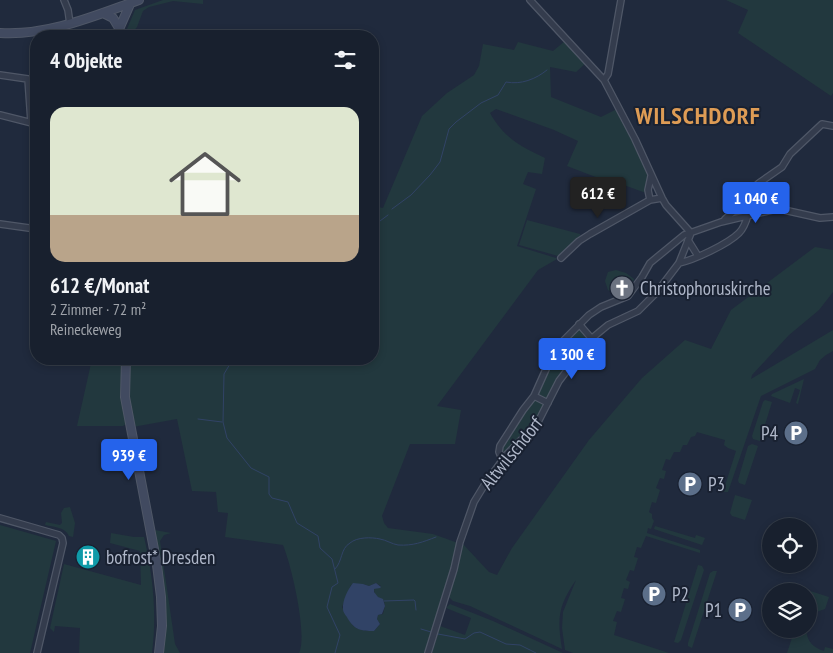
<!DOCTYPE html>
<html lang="de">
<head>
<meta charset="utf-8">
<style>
	:root { --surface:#18202e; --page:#252d3a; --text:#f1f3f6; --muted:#9fa3aa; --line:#363e4a; --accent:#2563eb }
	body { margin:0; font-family:"PT Sans Narrow",sans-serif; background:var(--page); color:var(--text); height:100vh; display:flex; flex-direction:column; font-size:19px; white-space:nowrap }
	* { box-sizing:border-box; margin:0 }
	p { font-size:16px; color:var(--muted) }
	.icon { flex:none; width:28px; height:28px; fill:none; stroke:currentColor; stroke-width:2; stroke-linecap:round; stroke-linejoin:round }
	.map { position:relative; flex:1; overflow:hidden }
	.side { position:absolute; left:30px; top:30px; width:349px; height:335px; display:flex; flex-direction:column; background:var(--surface); border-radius:20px; box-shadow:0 2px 8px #0003,0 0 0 1px var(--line) }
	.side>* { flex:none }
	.fabs { position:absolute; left:762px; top:518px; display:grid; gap:10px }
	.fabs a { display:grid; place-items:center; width:55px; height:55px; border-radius:50%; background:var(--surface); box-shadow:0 2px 8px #0003,0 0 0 1px var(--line); font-size:25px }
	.price { position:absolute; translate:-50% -42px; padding:0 11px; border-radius:5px; background:var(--accent); color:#fff; font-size:16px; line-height:32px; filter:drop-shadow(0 1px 2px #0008) }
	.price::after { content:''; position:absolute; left:50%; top:30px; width:15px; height:11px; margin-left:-8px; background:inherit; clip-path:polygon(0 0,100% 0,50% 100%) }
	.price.active { background:#222; color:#fff }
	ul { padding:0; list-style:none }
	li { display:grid; align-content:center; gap:10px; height:265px; padding:0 20px }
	li span { display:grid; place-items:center; height:155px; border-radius:15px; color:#555 }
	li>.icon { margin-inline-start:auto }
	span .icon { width:90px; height:90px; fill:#fffc; stroke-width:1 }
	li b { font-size:21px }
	h2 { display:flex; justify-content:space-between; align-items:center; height:60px; padding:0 20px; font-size:21px }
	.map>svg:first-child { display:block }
	.green { fill:#22383e; fill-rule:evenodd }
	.water { fill:#314366 }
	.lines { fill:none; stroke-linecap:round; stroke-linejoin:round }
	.stream { stroke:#314366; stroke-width:1 }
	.street-casing { stroke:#4f5767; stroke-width:8 }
	.secondary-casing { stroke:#4f5767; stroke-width:10 }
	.street { stroke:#343c4d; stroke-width:5.5 }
	.secondary { stroke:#414a60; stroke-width:8 }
	.labels { text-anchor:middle; stroke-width:4; stroke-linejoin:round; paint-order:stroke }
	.poi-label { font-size:19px; fill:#afb7c9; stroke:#192131; text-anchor:start }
	.street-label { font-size:19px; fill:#afb7c9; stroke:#192131 }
	.district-label { font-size:24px; font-weight:bold; letter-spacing:1px; fill:#de9c55; stroke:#192131 }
</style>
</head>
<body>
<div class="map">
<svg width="833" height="653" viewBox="0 0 833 653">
	<rect width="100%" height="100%" fill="#202a3d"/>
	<path class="green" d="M163 0H203V4L173 1 149 7 143 11 137 27 130 36H124L135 10Z
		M726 0H833V93L831 96 738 33 748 10Z
		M565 41 586 63 576 72 550 67 551 97 601 117 617 109 634 143 633 144 636 150H637L650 175 646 193 607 179 606 181 567 166 578 141 554 130 496 109 490 113C504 138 520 146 545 158L542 174 528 172 523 184 536 189 517 246 556 258 557 259 538 270 437 406 461 410 455 444H410L382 516 384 523 388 528 433 534 458 543 452 569 426 653H299C308 635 291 564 283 545L225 537 228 513 218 512 216 492 192 491 177 419 133 427 128 393 129 359H372L373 206 383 208 422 116 447 93 474 75 479 66 483 44 514 50 518 42 553 51ZM376 583 381 586 374 589C374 596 379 598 384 601L385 606 383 614 378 615 377 619 380 624 374 631C352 631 352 625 342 607L351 585 363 584 369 586Z
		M527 220 580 234V236L558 256 519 245Z
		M815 247 833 250V292L819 310 789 335 752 375 751 379 833 330V351L826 355 820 360 815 369 761 396 728 492H723L736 451 728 448 724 445 725 440 697 432 695 436 691 437 687 445H683L680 452H674L670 460 666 459 662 470 666 471 664 479 660 478 656 488 660 490 656 503 652 502 649 512 652 514V518L654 521 651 529 648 528 647 533 700 550V553L646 536 641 548 637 547 634 557 638 558 634 571 630 570 626 580 630 582 628 589 624 588 621 598 625 599 621 612 617 611 613 621 617 622 614 635 669 653H573L565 650 562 628 563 612 576 580C558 606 557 618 562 649L470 606 453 601 449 597 462 543 489 572 497 575 512 548 589 440 642 378 685 340 711 349 731 310Z
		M616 270 626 273 634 279C632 288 628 294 619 297L608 290 605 281 608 272Z
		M578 327 587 339 551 389 546 401 537 396C548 367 557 351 578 327Z
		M92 359H124L127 423 123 426H77Z
		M804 379 798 404 796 403 800 390 795 388 790 403 771 396 772 394Z
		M535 399 545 404 536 420 504 453 501 450 503 445Z
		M765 400 772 402 760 441 753 439 752 436 763 402Z
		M752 444 758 446 745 485 739 483 738 480 748 446Z
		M735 495 752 500 745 520 732 516 730 513Z
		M70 507 75 523 73 537 69 536C65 527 54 527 45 525L46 522 60 525 62 523 61 513 64 508Z
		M0 525 56 541 30 653H0Z
		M655 526 695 538 696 535 705 538 702 545 654 529Z
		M155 530 171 533 164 535 160 541 175 644 180 653H164L165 612 153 532Z
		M111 533 134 537H144C153 575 157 614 152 653H79L80 628 55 626 54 632 50 628 64 564 141 585 140 551 110 543Z
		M698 565 702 566 704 570 681 640 678 643 674 642Z
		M713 571H717L692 648 688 646V643L710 573Z
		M807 590 829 597 825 609 816 612 809 619V591Z
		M450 604 493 621 563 653H432L440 626 465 635 471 618 446 608Z
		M795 629H806C807 641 812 647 824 651L825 647 833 649V653H787Z"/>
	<path class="water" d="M353 583 363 584 369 586 376 583 381 587 380 588 374 589V592L378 597 383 599 385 606 382 614 378 615 377 619 380 624 374 631C361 631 355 630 348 619 346 615 343 613 343 609 342 601 348 589 353 583Z"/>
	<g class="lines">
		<path class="stream" d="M392 209 411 195 430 175 440 162 449 129 456 122 481 103 498 95 506 82C521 85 536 79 547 70
			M372 227 388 215
			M233 359 224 374 223 422 227 438 251 468 269 477V494L272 498 288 502 297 523 318 536 320 548 332 559 338 583 332 587 327 607 340 635 335 653
			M198 419 222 422
			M335 569C343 561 340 549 350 543 357 537 371 537 380 539 386 540 392 544 398 545 413 546 423 542 436 537
			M384 601 414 600 415 601 416 610
			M421 629 431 632
			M438 634 465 639 474 633 480 632 506 644 520 645 536 653"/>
		<defs>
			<path id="street" d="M64 0 68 10 70 24
				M530 0 604 80 635 139 662 198 666 205 691 233
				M0 75 28 79 31 122
				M604 80 608 74 621 0
				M0 115 36 124
				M747 194 766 211
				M650 200 648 190 651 176
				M725 219 739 207 747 194 759 183 782 167 790 154 822 124 833 126
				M0 224 36 229
				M688 240 698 256
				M561 258 579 241 590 234 650 200 662 198
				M679 263C694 260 728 244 739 233 744 228 746 222 748 215
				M579 324 592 339
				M534 396 548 403
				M502 459 499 452 500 446 523 410 534 396 547 367 563 341 589 315 601 307 628 296 642 277 650 263 684 235 721 222 772 210H784L820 218 833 217
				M0 518 59 535 62 538 63 543 37 653
				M428 653 454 569 460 542 474 502 485 484 506 455 537 424 559 381 591 339 608 325 638 311 657 292 679 263 691 233"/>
			<path id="secondary" d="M103 13 113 18 119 28
				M0 33C48 36 94 16 139 0
				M116 36 131 2
				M126 359 125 397 157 565 161 597 162 626 159 653"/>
		</defs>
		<use href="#street" class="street-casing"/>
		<use href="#secondary" class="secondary-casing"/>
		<use href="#street" class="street"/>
		<use href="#secondary" class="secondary"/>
	</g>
	<defs>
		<symbol id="church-disc" viewBox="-11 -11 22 22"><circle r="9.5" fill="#6b7280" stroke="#192131"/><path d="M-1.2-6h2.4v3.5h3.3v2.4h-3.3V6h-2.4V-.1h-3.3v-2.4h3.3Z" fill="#fff"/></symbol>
		<symbol id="parking-disc" viewBox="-11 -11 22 22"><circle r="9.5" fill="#5c6f8a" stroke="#192131"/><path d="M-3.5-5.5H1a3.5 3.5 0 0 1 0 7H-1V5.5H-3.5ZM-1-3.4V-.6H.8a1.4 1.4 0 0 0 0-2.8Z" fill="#fff"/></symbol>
		<symbol id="building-disc" viewBox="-11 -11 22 22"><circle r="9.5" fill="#0f9aa8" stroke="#192131"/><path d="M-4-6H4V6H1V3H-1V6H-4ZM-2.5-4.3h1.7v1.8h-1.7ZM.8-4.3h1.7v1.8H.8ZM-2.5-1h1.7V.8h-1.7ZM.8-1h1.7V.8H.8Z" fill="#fff"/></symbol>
	</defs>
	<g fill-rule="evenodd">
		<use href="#church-disc" x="608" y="274" width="28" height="28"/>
		<use href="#parking-disc" x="782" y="419" width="28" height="28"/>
		<use href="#parking-disc" x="676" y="470" width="28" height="28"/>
		<use href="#building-disc" x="74" y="543" width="28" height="28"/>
		<use href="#parking-disc" x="640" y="580" width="28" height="28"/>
		<use href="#parking-disc" x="726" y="596" width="28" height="28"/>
	</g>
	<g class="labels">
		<g class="poi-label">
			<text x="640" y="295">Christophoruskirche</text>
			<text x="778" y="440" text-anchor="end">P4</text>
			<text x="708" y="491">P3</text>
			<text x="106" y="564">bofrost* Dresden</text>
			<text x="672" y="601">P2</text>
			<text x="722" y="617" text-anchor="end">P1</text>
		</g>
		<g class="street-label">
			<text transform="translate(511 453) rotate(-51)" y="7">Altwilschdorf</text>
		</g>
		<g class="district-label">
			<text x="698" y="124">WILSCHDORF</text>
		</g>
	</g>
</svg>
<div class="fabs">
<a><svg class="icon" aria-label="locate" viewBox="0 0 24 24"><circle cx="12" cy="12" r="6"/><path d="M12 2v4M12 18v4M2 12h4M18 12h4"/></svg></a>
<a><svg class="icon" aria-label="layers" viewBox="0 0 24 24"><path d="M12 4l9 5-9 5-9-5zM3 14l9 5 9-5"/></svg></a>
</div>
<b class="price active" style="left:598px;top:219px">612 €</b>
<b class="price" style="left:756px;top:224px">1 040 €</b>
<b class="price" style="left:572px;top:380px">1 300 €</b>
<b class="price" style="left:129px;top:481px">939 €</b>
<section class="side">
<h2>4 Objekte<svg class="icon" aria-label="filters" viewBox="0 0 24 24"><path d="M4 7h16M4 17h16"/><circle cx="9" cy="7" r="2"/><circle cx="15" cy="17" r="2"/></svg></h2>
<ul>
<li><span style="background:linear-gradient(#dfe7d0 70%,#b9a48a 0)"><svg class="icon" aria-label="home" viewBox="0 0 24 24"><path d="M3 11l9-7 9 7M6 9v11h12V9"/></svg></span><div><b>612 €/Monat</b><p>2 Zimmer · 72 m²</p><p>Reineckeweg</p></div></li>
</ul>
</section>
</div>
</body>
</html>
